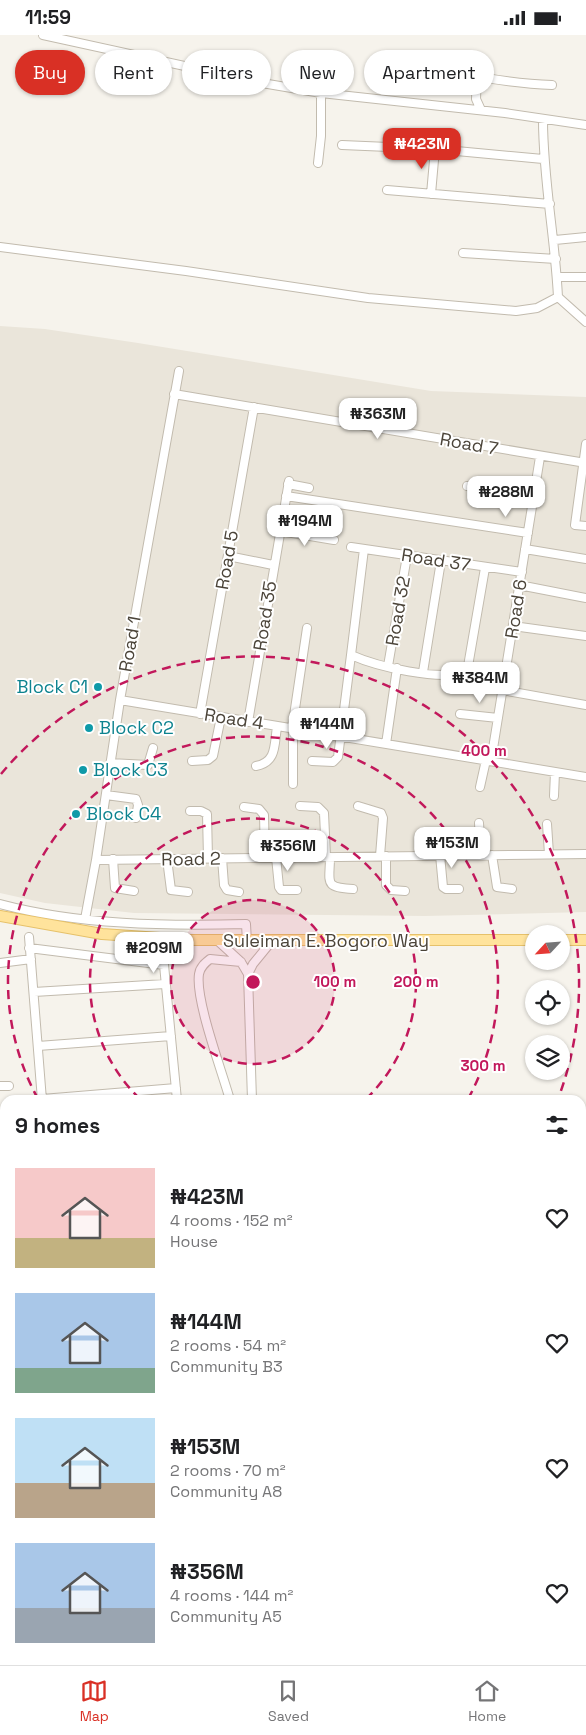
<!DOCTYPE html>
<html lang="en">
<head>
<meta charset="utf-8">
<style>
	:root { --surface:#fff; --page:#f6f6f6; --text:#202124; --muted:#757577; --line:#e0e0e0; --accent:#d93025 }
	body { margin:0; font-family:"Space Grotesk",sans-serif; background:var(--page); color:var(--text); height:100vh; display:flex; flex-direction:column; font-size:19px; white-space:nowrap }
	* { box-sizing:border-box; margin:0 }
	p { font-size:16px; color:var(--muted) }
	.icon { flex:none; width:28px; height:28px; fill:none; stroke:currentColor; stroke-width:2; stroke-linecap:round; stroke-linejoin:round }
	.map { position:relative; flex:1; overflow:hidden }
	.panel { position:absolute; left:0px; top:1060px; width:586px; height:570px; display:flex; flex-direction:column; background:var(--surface); border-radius:15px 15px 0 0; box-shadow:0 1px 4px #0004 }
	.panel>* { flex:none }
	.hud { position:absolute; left:15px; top:15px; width:556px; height:45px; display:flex; gap:10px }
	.needle { width:32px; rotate:244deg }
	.buttons { position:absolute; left:525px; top:890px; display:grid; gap:10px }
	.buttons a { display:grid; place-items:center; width:45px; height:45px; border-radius:50%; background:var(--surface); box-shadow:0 1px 4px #0004; font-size:25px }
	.price { position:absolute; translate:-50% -42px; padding:0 11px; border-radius:10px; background:#fff; color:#222; font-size:16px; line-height:32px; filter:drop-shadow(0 1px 2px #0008) }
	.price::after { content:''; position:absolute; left:50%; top:30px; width:15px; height:11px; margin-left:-8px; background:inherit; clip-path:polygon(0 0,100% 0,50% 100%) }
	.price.current { background:var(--accent); color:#fff }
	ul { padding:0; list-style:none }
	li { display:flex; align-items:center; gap:15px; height:125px; padding:0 15px }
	li span { display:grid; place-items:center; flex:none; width:140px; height:100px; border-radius:0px; color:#555 }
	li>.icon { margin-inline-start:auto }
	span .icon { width:60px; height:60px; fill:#fffc; stroke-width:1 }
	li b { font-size:21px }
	h2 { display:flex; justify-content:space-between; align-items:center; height:60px; padding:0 15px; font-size:21px }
	.pill { padding:0 18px; border-radius:22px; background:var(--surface); box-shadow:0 1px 4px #0004; font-size:18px; line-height:45px }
	.pill.current { background:var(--accent); color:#fff }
	.status { display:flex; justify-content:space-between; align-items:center; height:35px; padding:0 25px; background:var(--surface); direction:ltr }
	.status svg { height:14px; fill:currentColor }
	.tab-bar { display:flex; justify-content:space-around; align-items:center; height:70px; border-top:1px solid var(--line); background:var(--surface); font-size:14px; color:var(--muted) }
	.tab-bar a { display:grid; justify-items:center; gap:2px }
	.tab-bar .current { color:var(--accent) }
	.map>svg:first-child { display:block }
	.residential { fill:#eae5da }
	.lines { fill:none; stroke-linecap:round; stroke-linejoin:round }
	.minor-casing { stroke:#c2bbae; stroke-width:10 }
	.major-casing { stroke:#e6c16a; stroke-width:12 }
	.minor { stroke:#fff; stroke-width:8 }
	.major { stroke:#ffe39c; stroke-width:10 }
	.ring { fill:none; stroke:#c2185b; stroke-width:2.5; stroke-dasharray:9 6 }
	.culture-dot { fill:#0f9aa8; stroke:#fff; stroke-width:2 }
	.labels { text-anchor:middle; stroke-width:4; stroke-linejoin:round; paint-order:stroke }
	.street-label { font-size:18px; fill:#4b4439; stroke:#fff }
	.culture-label { font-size:18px; fill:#0d838f; stroke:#fff; text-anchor:start }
	.centre { fill:#c2185b; stroke:#fff; stroke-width:2.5 }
	.ring-label { font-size:15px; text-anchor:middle; font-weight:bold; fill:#c2185b; stroke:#fff; stroke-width:4; stroke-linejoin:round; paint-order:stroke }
</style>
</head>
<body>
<div class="status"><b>11:59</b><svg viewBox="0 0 49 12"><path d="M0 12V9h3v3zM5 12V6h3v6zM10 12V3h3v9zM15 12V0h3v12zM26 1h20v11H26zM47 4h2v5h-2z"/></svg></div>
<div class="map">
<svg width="586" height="1630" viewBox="0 0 586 1630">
	<rect width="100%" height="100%" fill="#f6f3ec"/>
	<path class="residential" d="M0 291 45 294 138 308 431 356 586 362V877L425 881 134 878 45 868 0 858Z"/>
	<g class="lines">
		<defs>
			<path id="minor" d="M43 0 262 48 321 58 505 78 586 90
				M404 27C452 38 502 48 552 50
				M477 41 476 64 481 75
				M543 85C543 144 555 202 558 262L586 287
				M342 110 435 114 543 124
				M318 128 321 101V58
				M387 155 550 169
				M431 159 435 114
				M555 205 586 202
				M0 212 186 236 368 263 516 276 537 273 558 262
				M463 218 556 224
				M557 242H586
				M174 359 586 428
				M586 409 575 490 586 491
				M288 449 309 453
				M467 451 534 461
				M286 461 528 498
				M280 496 334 505
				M351 512 522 537
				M364 514 351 620C378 632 439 646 467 637
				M525 514 586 524
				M228 521 273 530
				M485 533 467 637 504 645
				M519 550 586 563
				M513 591 586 601
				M388 631 407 521
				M423 637 441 526
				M502 655 586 670
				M120 665 586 742
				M200 679 254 372
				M460 679 498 683
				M248 687 289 446
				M292 694 307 593
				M386 709 397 633
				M192 726 208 725 213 721 221 682
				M312 726 333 727 338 722 351 620
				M491 726 540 422
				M110 728 148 730 153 713
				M256 731C277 727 274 710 277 692
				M293 749V694
				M480 752 486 725
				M106 760 136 764 138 770 136 783
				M554 761 555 737
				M300 771 318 772 324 778 326 822
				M358 771 381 778 383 783 380 821
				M244 772 259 774 264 780 265 823
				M190 776H201L207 779 208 823
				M479 788 481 820
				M547 789 549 819
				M440 820 443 852 446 854H459
				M492 820 497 852 512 854
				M386 821V850L391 855 405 856
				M276 822 279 852 281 855H297
				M330 822C330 847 323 853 353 854
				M222 823 224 850 227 855 239 857
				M113 824 115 853 134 856
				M167 824 171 855 188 857
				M96 825 586 819
				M0 869C80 890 164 891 246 889L247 907
				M85 884 96 825 120 665 179 336
				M29 902 42 1065
				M218 906 241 927 248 939 252 1065
				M29 913 164 930 177 1065
				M0 928 31 924
				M248 939 253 929 271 907
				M34 957 165 949
				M38 1011 171 1001
				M0 1051H9
				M42 1064 176 1053
				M230 1065C222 1036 195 965 199 939 200 932 205 928 210 924L241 927
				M0 1177 5 1176
				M0 1213 5 1212
				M0 1254 5 1253
				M0 1336 5 1335
				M0 1383 5 1382
				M0 1443 5 1442
				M0 1576 5 1593
				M581 1620 586 1619
				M401 1625 402 1630
				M24 1630 34 1625
				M173 1630 192 1625
				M289 1630 291 1625
				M542 1630 562 1625"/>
			<path id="major" d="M0 881 102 899 189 905H534
				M561 905H586"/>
		</defs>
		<use href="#minor" class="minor-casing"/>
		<use href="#major" class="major-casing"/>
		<use href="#minor" class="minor"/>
		<use href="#major" class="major"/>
	</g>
	<circle cx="253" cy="947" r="82" fill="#c2185b" fill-opacity=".12"/>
	<g class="ring">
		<circle cx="253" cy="947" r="82"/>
		<path d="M140 1064A163 163 0 1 1 366 1064"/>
		<path d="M38 1064A245 245 0 1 1 468 1064"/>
		<path d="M1 739A327 327 0 0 1 558 1064"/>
	</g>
	<g class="culture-dot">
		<circle cx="98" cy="652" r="5"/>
		<circle cx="89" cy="693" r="5"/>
		<circle cx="83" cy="735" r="5"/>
		<circle cx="76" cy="779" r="5"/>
	</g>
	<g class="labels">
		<g class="street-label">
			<text transform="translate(469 409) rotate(10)" y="6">Road 7</text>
			<text transform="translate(227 525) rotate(-80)" y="6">Road 5</text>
			<text transform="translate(436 525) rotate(9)" y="6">Road 37</text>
			<text transform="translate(516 574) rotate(-81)" y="6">Road 6</text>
			<text transform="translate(398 576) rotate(-80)" y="6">Road 32</text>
			<text transform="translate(265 581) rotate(-81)" y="6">Road 35</text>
			<text transform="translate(130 609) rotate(-80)" y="6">Road 1</text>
			<text transform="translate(234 684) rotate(9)" y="6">Road 4</text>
			<text transform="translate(191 824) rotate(-1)" y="6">Road 2</text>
			<text x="326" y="912">Suleiman E. Bogoro Way</text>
		</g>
		<g class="culture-label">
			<text x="88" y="658" text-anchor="end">Block C1</text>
			<text x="99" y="699">Block C2</text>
			<text x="93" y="741">Block C3</text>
			<text x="86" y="785">Block C4</text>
		</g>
	</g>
	<circle cx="253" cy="947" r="8" class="centre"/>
	<g class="ring-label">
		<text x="484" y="721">400 m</text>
		<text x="335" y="952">100 m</text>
		<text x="416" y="952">200 m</text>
		<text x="483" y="1036">300 m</text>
	</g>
</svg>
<div class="buttons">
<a><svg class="needle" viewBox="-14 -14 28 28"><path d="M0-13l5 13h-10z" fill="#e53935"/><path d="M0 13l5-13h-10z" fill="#757577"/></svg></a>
<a><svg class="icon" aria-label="locate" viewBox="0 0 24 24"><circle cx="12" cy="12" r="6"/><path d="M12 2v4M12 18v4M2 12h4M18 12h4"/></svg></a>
<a><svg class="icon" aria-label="layers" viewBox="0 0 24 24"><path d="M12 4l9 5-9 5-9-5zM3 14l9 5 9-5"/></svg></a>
</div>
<b class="price current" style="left:422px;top:135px">₦423M</b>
<b class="price" style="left:378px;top:405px">₦363M</b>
<b class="price" style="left:506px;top:483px">₦288M</b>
<b class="price" style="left:305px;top:512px">₦194M</b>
<b class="price" style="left:480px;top:669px">₦384M</b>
<b class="price" style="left:327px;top:715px">₦144M</b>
<b class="price" style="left:452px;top:834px">₦153M</b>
<b class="price" style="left:288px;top:837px">₦356M</b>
<b class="price" style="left:154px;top:939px">₦209M</b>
<div class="hud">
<a class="pill current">Buy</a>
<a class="pill">Rent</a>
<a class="pill">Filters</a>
<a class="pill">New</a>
<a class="pill">Apartment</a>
</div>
<section class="panel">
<h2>9 homes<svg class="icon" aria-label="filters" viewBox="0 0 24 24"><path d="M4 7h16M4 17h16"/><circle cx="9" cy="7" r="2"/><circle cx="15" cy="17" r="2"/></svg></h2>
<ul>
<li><span style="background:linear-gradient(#f6c9c9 70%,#c2b280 0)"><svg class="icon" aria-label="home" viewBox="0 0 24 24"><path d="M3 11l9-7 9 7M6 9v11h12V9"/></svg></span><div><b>₦423M</b><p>4 rooms · 152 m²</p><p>House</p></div><svg class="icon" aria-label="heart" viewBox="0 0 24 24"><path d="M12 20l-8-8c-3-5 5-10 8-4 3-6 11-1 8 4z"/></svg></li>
<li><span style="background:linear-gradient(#a9c7e8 75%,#7fa58c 0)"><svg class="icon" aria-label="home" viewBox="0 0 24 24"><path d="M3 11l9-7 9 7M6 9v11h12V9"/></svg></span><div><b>₦144M</b><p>2 rooms · 54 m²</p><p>Community B3</p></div><svg class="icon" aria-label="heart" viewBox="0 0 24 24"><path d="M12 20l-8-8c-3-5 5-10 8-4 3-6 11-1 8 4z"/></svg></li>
<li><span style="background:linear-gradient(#bfe0f5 65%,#b9a48a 0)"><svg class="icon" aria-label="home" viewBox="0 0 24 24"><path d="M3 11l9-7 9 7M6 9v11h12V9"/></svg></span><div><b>₦153M</b><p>2 rooms · 70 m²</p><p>Community A8</p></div><svg class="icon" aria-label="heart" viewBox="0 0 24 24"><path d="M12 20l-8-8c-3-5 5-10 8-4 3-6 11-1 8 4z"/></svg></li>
<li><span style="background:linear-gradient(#a9c7e8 65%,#9aa5b1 0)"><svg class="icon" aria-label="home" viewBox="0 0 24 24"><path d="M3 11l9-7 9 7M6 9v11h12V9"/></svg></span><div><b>₦356M</b><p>4 rooms · 144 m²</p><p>Community A5</p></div><svg class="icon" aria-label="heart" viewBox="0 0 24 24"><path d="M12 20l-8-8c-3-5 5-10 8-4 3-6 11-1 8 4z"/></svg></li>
</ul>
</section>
</div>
<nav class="tab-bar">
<a class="current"><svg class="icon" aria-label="map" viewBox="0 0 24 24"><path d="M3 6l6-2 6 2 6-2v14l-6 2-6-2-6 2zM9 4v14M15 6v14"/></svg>Map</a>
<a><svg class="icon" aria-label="saved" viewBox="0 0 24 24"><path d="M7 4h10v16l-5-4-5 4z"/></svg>Saved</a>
<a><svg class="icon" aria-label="home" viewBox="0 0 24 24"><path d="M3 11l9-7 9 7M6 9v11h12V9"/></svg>Home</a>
</nav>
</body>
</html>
